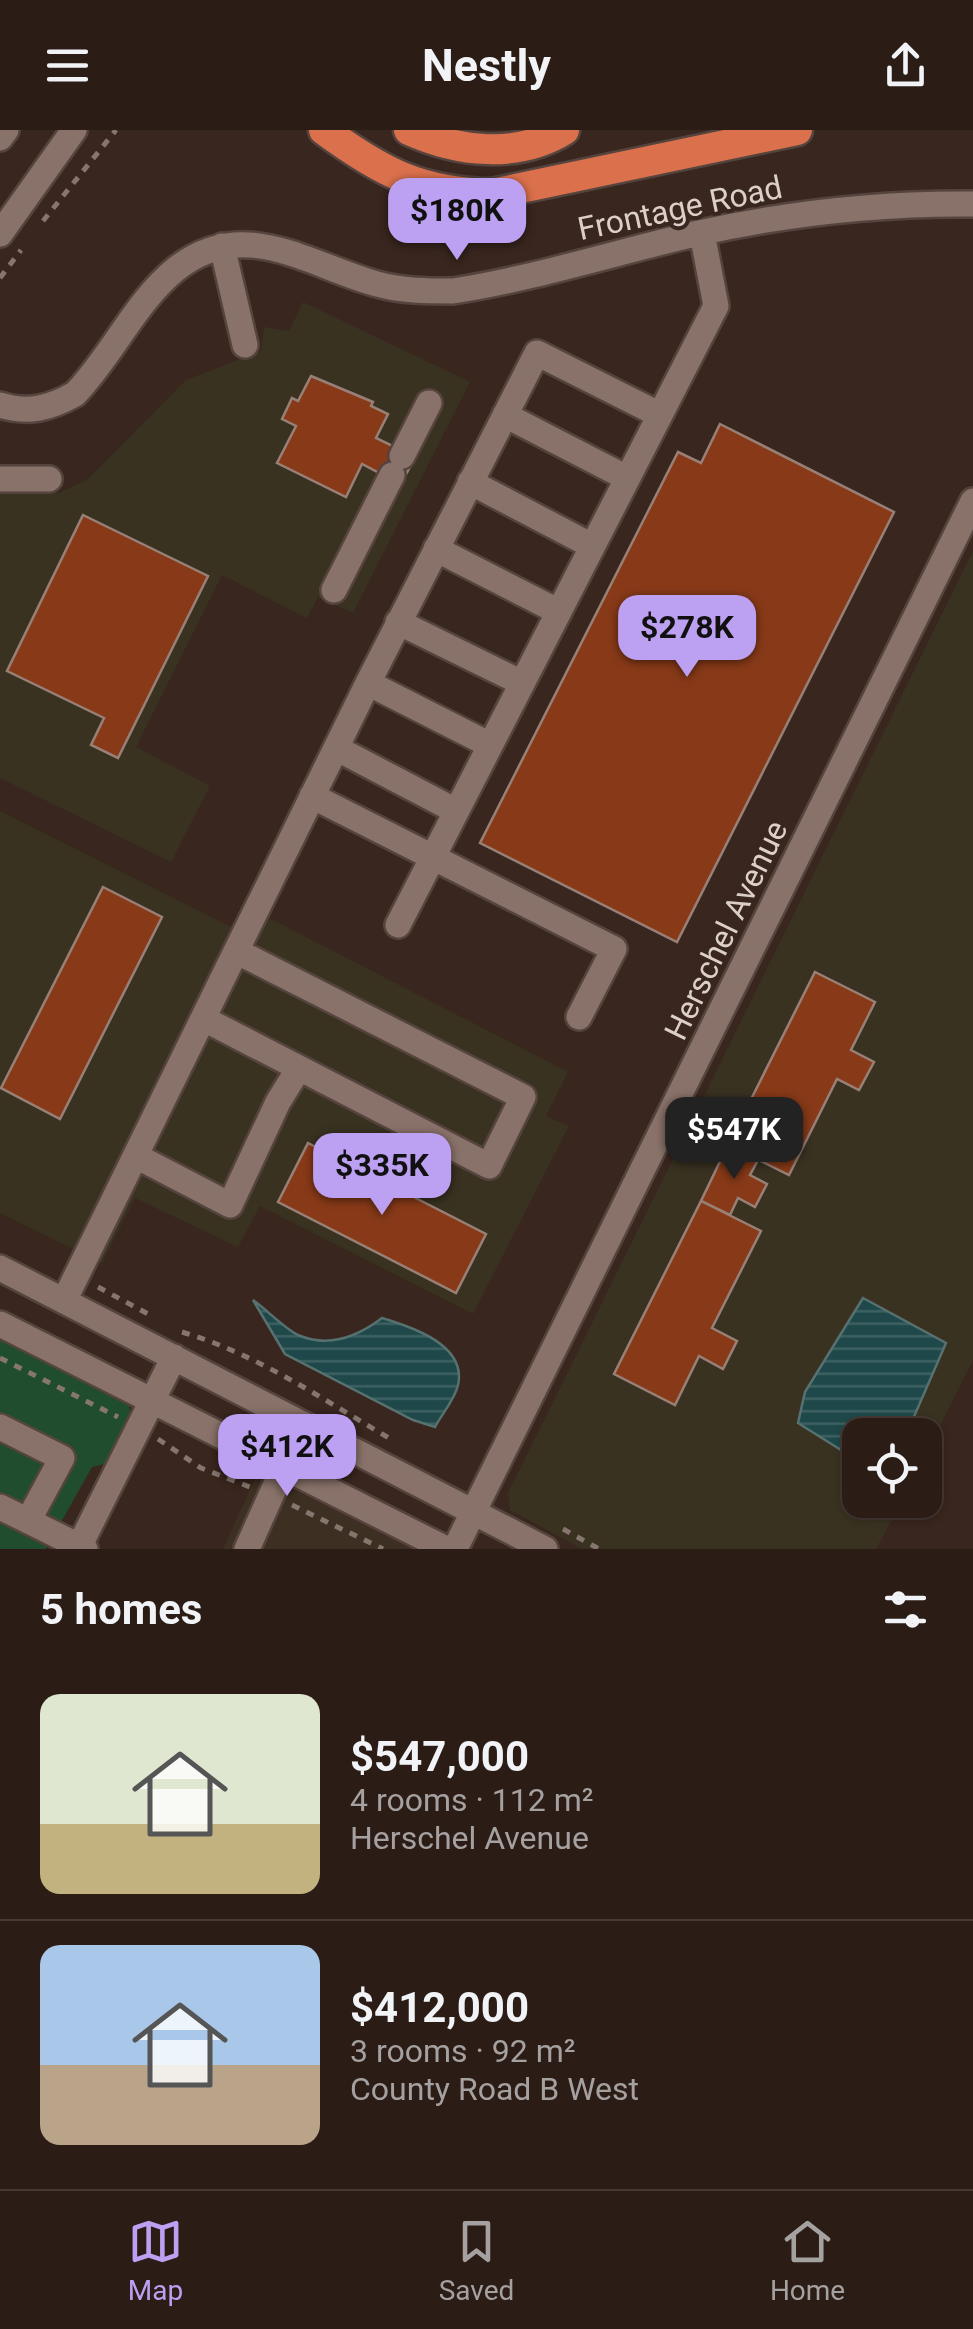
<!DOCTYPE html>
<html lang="en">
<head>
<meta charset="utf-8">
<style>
	:root { --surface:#2b1c16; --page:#372923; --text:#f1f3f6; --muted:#a6a1a1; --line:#473a35; --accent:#bca0f2 }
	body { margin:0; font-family:Roboto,sans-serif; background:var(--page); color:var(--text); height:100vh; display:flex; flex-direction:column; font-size:38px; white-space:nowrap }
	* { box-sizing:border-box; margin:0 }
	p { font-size:32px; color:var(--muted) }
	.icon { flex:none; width:55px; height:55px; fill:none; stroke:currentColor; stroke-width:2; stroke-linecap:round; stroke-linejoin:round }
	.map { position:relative; height:1419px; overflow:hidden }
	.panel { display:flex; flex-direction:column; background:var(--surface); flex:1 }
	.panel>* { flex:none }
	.controls { position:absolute; left:842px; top:1288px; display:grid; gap:20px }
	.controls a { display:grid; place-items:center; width:100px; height:100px; border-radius:20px; background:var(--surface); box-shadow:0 2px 8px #0004,0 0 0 2px var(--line); font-size:50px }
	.price { position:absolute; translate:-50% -85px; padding:0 22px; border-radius:20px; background:var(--accent); color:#111; font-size:32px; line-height:65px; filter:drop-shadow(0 2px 5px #0008) }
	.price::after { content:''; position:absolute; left:50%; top:60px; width:30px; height:22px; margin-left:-15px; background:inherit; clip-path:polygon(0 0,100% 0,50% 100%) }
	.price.selected { background:#222; color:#fff }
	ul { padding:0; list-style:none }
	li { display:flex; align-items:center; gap:30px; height:250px; padding:0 40px }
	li+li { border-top:2px solid var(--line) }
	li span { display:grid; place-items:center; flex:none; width:280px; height:200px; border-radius:20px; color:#555 }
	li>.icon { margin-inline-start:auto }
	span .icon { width:120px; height:120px; fill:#fffc; stroke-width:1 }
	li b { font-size:42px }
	h2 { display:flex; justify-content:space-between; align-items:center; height:120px; padding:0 40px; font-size:42px }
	header { display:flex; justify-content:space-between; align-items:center; height:130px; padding:0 40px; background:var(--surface); font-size:45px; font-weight:700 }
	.tabs { display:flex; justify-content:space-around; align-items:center; height:140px; border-top:2px solid var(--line); background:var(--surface); font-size:28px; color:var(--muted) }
	.tabs a { display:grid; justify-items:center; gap:5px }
	.tabs .selected { color:var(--accent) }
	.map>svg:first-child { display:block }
	.commercial { fill:#393221 }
	.education { fill:#3d3022 }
	.park { fill:#1f4d2d }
	.water { fill:url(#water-rules); stroke:#577070; stroke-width:2.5 }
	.building { fill:#883a18; stroke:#988077; stroke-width:2.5 }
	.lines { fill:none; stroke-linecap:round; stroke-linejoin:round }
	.minor-casing { stroke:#55443e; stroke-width:30 }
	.highway-casing { stroke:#55443e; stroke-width:35 }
	.path { stroke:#86766f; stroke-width:5; stroke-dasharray:8 8; stroke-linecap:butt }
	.minor { stroke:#897269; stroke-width:25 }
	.highway { stroke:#db714c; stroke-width:30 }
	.labels { text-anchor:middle; stroke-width:8; stroke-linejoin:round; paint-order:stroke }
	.street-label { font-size:32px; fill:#dccfca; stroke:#39261e }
</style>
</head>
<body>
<header><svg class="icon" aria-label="menu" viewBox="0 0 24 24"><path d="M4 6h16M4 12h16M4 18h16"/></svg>Nestly<svg class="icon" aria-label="share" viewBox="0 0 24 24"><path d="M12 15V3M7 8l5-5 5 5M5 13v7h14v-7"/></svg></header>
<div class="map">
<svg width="973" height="1419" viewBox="0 0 973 1419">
	<defs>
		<pattern id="water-rules" width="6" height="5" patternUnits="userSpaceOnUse" patternTransform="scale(2.5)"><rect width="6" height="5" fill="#1e4849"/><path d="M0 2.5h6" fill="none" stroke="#3e6162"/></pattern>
	</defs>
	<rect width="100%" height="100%" fill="#39261e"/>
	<path class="commercial" d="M303 172 470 252 353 483 318 467 307 488 222 445 136 617 210 656 171 732 0 648V350L58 363 87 350 186 250 261 221 264 197 289 201Z
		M973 421V1230L925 1326V1305H860V1370H903L876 1419H582L510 1380 508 1363Z
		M0 681 229 796 273 790 568 942 546 986 569 996 473 1184 260 1076 238 1117 135 1068 102 1133 0 1083Z"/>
	<path class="education" d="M258 1342 413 1419H223Z"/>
	<path class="park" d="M0 1210 129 1274 134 1304 109 1333 92 1337 46 1419H0Z"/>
	<path class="water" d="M863 1168 946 1213 906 1305H860V1332L798 1293 805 1262Z
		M253 1170C266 1179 285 1199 298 1205 328 1218 357 1207 382 1188 412 1197 467 1215 458 1255 455 1269 442 1284 435 1297L413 1290 285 1224Z"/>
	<path class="building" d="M311 246 373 272 371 276 388 284 376 308 399 319 413 331 403 350 385 346 362 334 346 367 277 333 296 296 282 289 292 268 298 271Z
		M720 294 894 382 677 812 480 713 678 322 701 333Z
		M83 385 208 446 118 628 91 615 104 588 7 541Z
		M103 757 162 787 60 989 1 958Z
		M815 842 875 872 851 920 874 932 859 960 837 949 789 1045 728 1015Z
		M308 1013 486 1104 456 1163 278 1072Z
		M728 1015 758 1030 750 1045 767 1054 755 1077 738 1068 730 1085 701 1071Z
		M701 1071 761 1101 712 1198 737 1211 723 1239 699 1226 675 1275 614 1244Z"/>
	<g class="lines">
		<defs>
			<path id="minor" d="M0 8 6 0
				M0 104 74 0
				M222 116 245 215
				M0 275C28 284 50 278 75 264 111 227 136 171 176 139 244 85 308 135 377 154 402 161 427 161 453 161 536 148 617 122 699 103 789 83 881 73 973 74
				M505 285 627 348
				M402 326 429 273
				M0 349H49
				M470 352 592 416
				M436 419 559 482
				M334 460 392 345
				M398 492 522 553
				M368 553 490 615
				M336 618 456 681
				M312 666 614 819 579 887
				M398 795 716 176 702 103
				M204 889 489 1036 523 967 238 822
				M136 1026 230 1075 278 972 299 938
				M0 1138 545 1419
				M64 1171 368 553 537 223 660 285
				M0 1194 446 1419
				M0 1297 62 1328 28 1391
				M0 1377 85 1419
				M78 1419 174 1227
				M247 1419 303 1294
				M455 1419 973 371"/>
			<path id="highway" d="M324 0C381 42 421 63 492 64L797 0
				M409 0C458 22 517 29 564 0"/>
		</defs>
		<use href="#minor" class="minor-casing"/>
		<use href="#highway" class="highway-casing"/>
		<path class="path" d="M43 91 116 0
			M0 148 21 120
			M98 1157 150 1185
			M182 1202C257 1224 322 1269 389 1308
			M0 1228 118 1287
			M158 1309 201 1338 250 1357
			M292 1375 383 1419
			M563 1399 599 1419"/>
		<use href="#minor" class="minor"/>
		<use href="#highway" class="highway"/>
	</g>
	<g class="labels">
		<g class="street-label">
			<text transform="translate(680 78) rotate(-12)" y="11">Frontage Road</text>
			<text transform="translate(726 800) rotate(-64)" y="11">Herschel Avenue</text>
		</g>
	</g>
</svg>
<div class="controls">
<a><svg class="icon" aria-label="locate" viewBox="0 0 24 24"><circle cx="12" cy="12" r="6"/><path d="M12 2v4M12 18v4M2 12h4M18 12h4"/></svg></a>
</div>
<b class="price" style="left:457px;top:133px">$180K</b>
<b class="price" style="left:687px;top:550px">$278K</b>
<b class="price selected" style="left:734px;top:1052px">$547K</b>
<b class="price" style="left:382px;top:1088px">$335K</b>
<b class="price" style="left:287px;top:1369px">$412K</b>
</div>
<section class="panel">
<h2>5 homes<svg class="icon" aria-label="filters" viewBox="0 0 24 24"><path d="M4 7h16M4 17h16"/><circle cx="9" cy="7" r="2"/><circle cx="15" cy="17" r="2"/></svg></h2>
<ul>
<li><span style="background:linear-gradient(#dfe7d0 65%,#c2b280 0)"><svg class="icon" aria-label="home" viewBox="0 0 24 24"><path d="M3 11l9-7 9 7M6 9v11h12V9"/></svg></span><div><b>$547,000</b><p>4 rooms · 112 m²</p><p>Herschel Avenue</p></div></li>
<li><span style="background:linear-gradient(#a9c7e8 60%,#b9a48a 0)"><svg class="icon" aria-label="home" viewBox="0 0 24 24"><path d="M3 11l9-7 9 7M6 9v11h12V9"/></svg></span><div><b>$412,000</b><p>3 rooms · 92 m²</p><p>County Road B West</p></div></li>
</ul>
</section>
<nav class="tabs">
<a class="selected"><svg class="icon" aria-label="map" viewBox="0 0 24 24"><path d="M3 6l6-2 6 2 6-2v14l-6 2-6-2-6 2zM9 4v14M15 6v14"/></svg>Map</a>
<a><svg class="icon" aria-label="saved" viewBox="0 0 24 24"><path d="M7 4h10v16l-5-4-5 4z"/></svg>Saved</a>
<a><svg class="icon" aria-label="home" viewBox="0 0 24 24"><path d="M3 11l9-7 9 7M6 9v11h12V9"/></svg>Home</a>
</nav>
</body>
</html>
